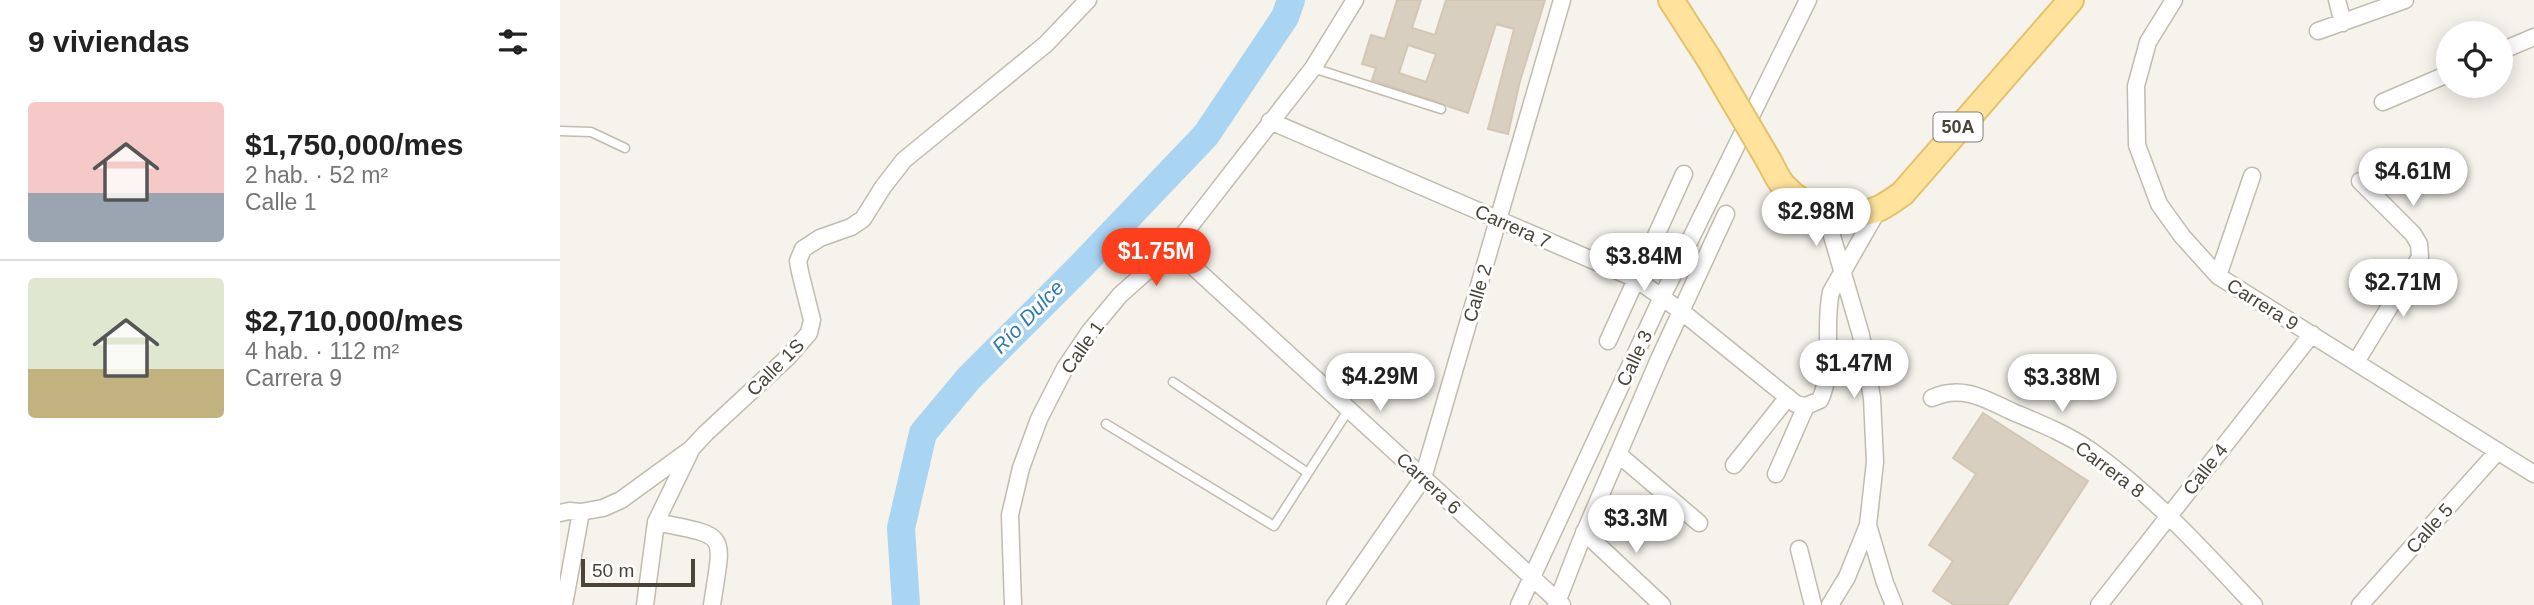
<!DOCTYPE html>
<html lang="es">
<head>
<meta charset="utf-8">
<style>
	:root { --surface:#fff; --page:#f2f2f2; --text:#222; --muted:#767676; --line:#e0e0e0; --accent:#fc3f1d }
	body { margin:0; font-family:Helvetica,sans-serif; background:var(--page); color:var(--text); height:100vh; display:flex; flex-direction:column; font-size:26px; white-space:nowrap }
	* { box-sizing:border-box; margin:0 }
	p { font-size:23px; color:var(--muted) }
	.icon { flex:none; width:38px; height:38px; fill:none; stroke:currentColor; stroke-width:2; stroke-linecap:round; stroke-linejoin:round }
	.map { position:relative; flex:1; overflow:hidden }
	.side { display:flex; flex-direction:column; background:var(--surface); width:560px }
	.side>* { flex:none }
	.controls { position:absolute; left:1876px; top:21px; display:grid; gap:14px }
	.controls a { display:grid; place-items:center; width:77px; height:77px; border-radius:50%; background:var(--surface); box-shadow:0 4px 18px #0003; font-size:35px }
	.scale { position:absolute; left:21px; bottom:18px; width:114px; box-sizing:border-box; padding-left:7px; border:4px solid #4b4439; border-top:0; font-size:19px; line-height:24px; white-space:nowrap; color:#4b4439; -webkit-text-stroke:5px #fff; paint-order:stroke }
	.price { position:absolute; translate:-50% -60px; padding:0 16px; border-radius:24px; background:#fff; color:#222; font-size:23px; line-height:46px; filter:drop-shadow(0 2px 4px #0008) }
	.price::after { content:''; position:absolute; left:50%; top:42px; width:21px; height:16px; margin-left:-10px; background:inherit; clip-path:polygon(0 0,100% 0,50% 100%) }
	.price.on { background:var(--accent); color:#fff }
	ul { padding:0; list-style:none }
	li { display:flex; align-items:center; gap:21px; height:175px; padding:0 28px }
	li+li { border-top:2px solid var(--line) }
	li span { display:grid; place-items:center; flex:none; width:196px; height:140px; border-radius:7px; color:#555 }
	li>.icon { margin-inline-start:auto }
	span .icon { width:84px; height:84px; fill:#fffc; stroke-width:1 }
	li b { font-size:30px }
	h2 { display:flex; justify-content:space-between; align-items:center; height:84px; padding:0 28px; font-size:30px }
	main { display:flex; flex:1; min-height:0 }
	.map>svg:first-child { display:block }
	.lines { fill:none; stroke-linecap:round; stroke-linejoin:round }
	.river { stroke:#a9d4f2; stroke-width:28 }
	.building { fill:#d8cfc1; stroke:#d3c7b4; stroke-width:2; fill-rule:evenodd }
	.lane-casing { stroke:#c2bbae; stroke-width:11 }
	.street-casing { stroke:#c2bbae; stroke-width:19 }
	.primary-casing { stroke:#e6c16a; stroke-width:28 }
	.lane { stroke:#fff; stroke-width:8 }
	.street { stroke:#fff; stroke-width:16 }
	.primary { stroke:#ffe39c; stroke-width:24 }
	.primary-bridge-casing { stroke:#e6c16a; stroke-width:28; stroke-linecap:butt }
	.primary-bridge { stroke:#ffe39c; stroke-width:24 }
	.labels { text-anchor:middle; stroke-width:6; stroke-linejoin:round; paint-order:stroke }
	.shield { fill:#fff; stroke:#817c74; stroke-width:2 }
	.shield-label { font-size:18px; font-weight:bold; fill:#4b4439 }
	.street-label { font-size:19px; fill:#4b4439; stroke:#fff }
	.water-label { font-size:21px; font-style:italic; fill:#2e7ab2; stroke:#fff }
</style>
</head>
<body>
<main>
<section class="side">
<h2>9 viviendas<svg class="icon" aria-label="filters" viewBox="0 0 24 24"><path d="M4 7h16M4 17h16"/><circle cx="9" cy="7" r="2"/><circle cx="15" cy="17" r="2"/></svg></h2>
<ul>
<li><span style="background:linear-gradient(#f6c9c9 65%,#9aa5b1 0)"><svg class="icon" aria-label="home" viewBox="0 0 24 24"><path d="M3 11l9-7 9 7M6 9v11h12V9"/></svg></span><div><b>$1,750,000/mes</b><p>2 hab. · 52 m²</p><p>Calle 1</p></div></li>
<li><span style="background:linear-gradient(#dfe7d0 65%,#c2b280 0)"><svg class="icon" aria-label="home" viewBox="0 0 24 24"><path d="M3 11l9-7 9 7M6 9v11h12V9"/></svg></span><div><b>$2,710,000/mes</b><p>4 hab. · 112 m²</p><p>Carrera 9</p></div></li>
</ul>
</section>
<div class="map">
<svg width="1974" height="605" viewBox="0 0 1974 605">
	<rect width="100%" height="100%" fill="#f6f3ec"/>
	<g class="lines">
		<path class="river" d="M346 605 341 528 363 433 409 378 524 263 646 135 725 17 731 0"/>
	</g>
	<path class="building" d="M837 0H861L852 28 875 35 886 0H985L960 81 948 134 928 129 954 29 936 24 908 113 812 80 816 68 802 64 811 35 825 39ZM848 45 876 54 866 82 839 73Z
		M1423 413 1528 481 1447 605H1394L1373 591 1393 561 1369 545 1416 474 1393 458Z"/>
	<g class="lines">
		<defs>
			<path id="lane" d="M753 68 881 109
				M0 131 31 132 65 148
				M613 382 748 473
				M546 424 714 526 789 409"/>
			<path id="street" d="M1614 0 1588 42 1576 86 1577 145 1599 204 1622 236 1658 276 1974 474
				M1777 0 1783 23
				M1758 31 1845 0
				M1941 51 1974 37
				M1823 102 1888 74
				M710 121 1076 279 1121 311 1236 404 1246 406
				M1265 212 1301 335 1312 398 1315 462 1308 525 1325 583 1334 605
				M613 248 1002 605
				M1658 276 1692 176
				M1048 341 1124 174
				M1796 362 1860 257 1859 244 1853 234 1800 181
				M1372 398C1402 384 1425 399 1453 412 1479 423 1507 434 1530 450 1592 494 1643 550 1694 605
				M1058 454 1139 523
				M1174 465 1228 397
				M1216 474 1246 406 1260 400C1275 368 1263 327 1271 292L1319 208
				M0 513 9 511 21 512 43 508 61 500 131 449 146 433 228 357 249 333 252 320 240 272 238 261 243 249 260 238 291 227 303 219 323 187 344 160 486 44 528 0
				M96 522C170 537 163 531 152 605
				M1024 532 1102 605
				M1239 549 1253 605
				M4 605 21 512
				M85 605 96 522 130 452
				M453 605 450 515 461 468 479 419 505 368 530 331 560 295 613 248 753 68 795 0
				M775 605 863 478 1002 0
				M959 605 1102 297 1248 0
				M996 605 1020 543 1099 359 1166 214
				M1270 605 1287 577 1308 525
				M1539 605 1752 334
				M1800 605 1938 451"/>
			<path id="primary" d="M1111 0 1149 59
				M1209 161C1213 168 1217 178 1223 185 1246 211 1287 223 1320 208 1328 204 1336 198 1343 193L1511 0"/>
		</defs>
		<use href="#lane" class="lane-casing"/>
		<use href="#street" class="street-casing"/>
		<use href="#primary" class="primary-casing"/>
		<use href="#lane" class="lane"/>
		<use href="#street" class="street"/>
		<use href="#primary" class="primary"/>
		<defs>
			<path id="primary-bridge" d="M1149 59 1209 161"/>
		</defs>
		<use href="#primary-bridge" class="primary-bridge-casing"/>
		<use href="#primary-bridge" class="primary-bridge"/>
	</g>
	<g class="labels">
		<rect class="shield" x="1373.5" y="112.5" width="49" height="29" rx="5"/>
		<g class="shield-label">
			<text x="1398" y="133">50A</text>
		</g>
		<g class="street-label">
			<text transform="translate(953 226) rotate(24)" y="7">Carrera 7</text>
			<text transform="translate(917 293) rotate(-74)" y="7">Calle 2</text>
			<text transform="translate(1703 304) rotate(32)" y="7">Carrera 9</text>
			<text transform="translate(522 347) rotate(-55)" y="7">Calle 1</text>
			<text transform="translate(1074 358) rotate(-65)" y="7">Calle 3</text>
			<text transform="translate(215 367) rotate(-45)" y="7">Calle 1S</text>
			<text transform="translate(1550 469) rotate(37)" y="7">Carrera 8</text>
			<text transform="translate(1645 469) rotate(-52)" y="7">Calle 4</text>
			<text transform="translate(869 483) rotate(43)" y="7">Carrera 6</text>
			<text transform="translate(1869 528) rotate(-48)" y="7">Calle 5</text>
		</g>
		<g class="water-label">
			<text transform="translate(468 317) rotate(-46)" y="7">Río Dulce</text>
		</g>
	</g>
</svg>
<div class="controls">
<a><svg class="icon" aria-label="locate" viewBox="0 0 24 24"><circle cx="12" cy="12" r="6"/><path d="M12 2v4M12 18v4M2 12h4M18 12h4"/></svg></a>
</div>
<div class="scale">50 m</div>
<b class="price" style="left:1853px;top:208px">$4.61M</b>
<b class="price" style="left:1256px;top:248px">$2.98M</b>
<b class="price on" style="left:596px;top:288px">$1.75M</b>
<b class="price" style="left:1084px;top:293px">$3.84M</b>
<b class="price" style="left:1843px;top:319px">$2.71M</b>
<b class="price" style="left:1294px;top:400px">$1.47M</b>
<b class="price" style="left:820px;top:413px">$4.29M</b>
<b class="price" style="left:1502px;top:414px">$3.38M</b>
<b class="price" style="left:1076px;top:555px">$3.3M</b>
</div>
</main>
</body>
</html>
